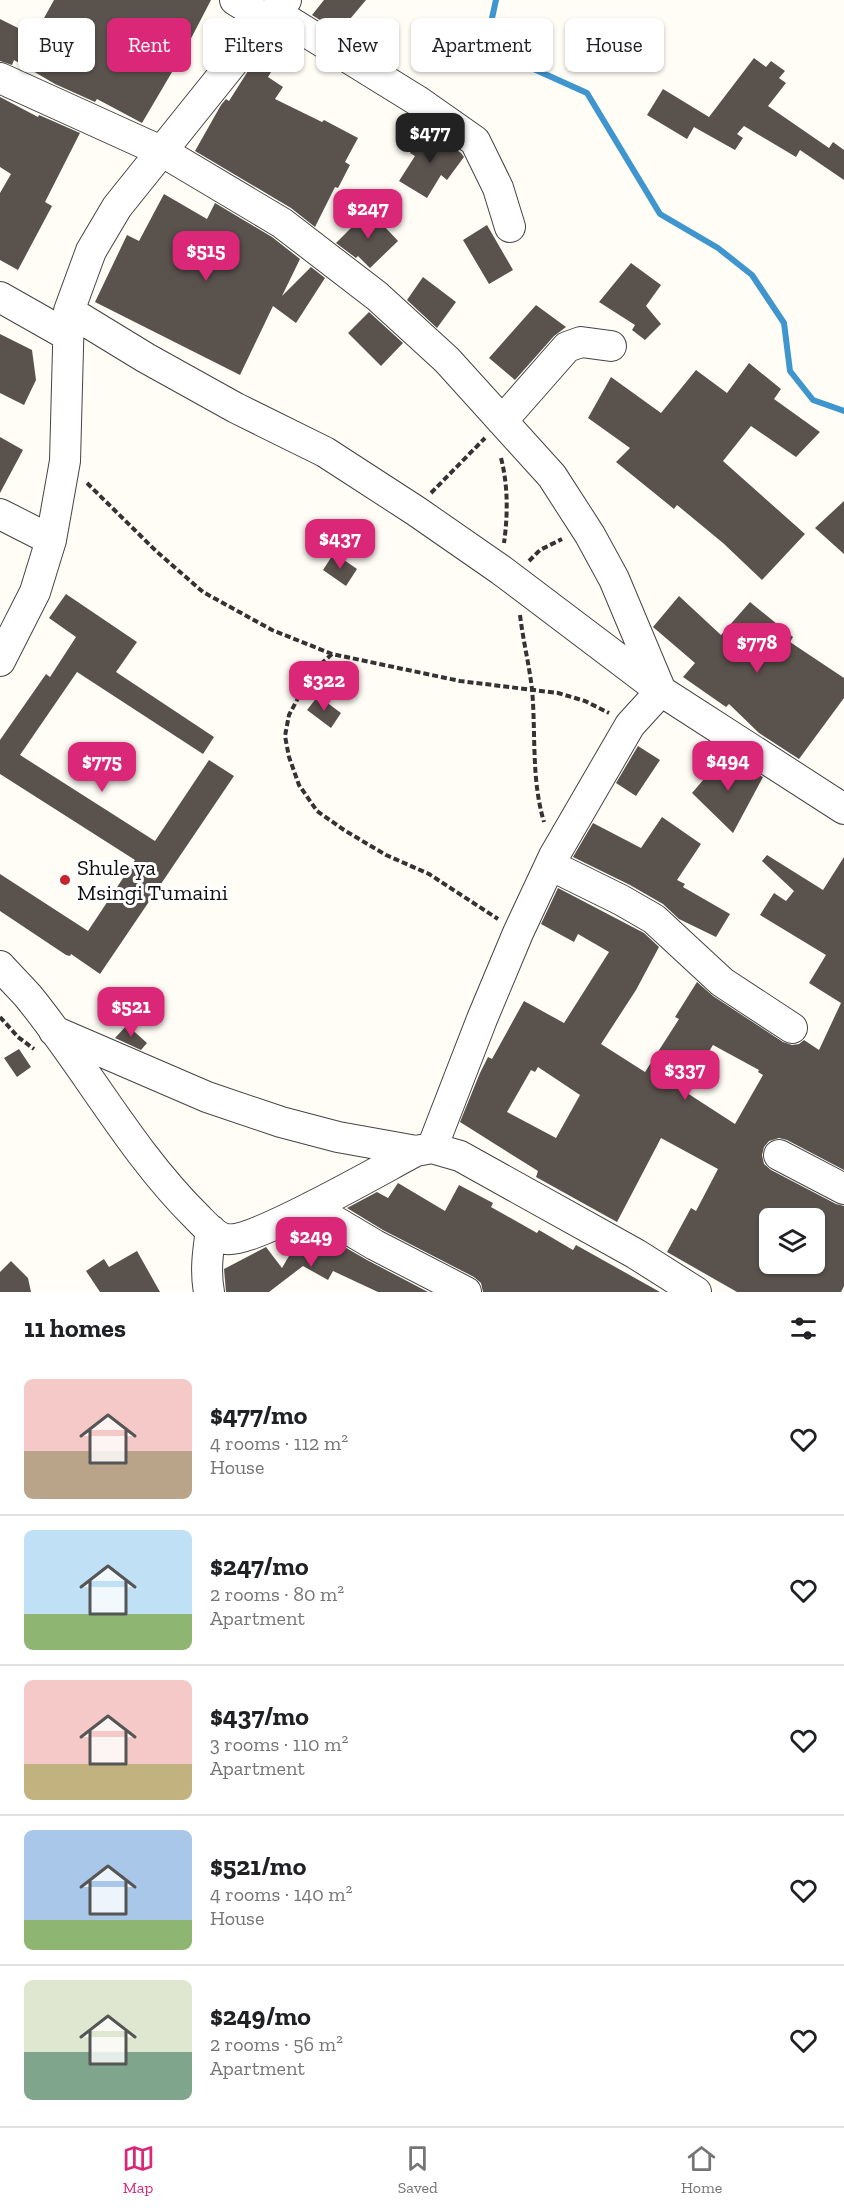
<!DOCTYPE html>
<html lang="en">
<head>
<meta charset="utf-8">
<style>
	:root { --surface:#fff; --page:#f2f2f2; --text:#202124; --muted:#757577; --line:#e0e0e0; --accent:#db2777 }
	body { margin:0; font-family:"Zilla Slab",serif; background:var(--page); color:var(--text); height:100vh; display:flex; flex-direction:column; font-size:22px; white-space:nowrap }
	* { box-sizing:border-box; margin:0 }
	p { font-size:20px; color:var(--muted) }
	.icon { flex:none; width:33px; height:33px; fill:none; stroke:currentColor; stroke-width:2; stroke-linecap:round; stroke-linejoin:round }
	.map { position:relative; height:1292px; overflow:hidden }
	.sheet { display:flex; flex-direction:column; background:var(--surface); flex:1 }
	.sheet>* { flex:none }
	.banner { position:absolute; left:18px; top:18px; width:808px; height:54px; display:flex; gap:12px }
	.controls { position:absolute; left:759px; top:1208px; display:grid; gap:12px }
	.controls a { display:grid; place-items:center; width:66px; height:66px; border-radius:9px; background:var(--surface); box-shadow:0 2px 4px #0004; font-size:30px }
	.price { position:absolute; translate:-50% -51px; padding:0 14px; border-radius:12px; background:var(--accent); color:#fff; font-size:20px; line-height:39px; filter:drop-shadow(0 2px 3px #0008) }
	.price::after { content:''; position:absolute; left:50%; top:36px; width:18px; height:14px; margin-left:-9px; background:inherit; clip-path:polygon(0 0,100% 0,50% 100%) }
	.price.current { background:#222; color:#fff }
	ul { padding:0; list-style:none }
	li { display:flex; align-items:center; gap:18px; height:150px; padding:0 24px }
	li+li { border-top:2px solid var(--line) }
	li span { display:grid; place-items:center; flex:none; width:168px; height:120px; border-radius:9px; color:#555 }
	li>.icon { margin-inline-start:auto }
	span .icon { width:72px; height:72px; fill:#fffc; stroke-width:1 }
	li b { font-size:26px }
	h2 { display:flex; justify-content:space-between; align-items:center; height:72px; padding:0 24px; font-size:26px }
	.chip { padding:0 21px; border-radius:9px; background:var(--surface); box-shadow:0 2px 4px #0004; font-size:21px; line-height:54px }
	.chip.current { background:var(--accent); color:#fff }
	.tabs { display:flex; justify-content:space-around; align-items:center; height:84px; border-top:2px solid var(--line); background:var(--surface); font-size:16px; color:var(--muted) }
	.tabs a { display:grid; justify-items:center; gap:3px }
	.tabs .current { color:var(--accent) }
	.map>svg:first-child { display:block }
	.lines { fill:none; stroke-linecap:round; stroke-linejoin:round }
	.stream { stroke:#3f96cf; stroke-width:6 }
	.building { fill:#5a524d; fill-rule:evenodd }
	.minor-casing { stroke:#444; stroke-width:32 }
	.path { stroke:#333; stroke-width:4; stroke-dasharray:6 3; stroke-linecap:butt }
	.minor { stroke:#fff; stroke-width:30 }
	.poi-dot { fill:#c4262e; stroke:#fff; stroke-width:2 }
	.labels { text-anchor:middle; stroke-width:6; stroke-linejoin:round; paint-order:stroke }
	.poi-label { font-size:22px; fill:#111; stroke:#fff; text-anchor:start }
</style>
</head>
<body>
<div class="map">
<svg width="844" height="1292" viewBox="0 0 844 1292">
	<rect width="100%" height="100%" fill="#fffdf5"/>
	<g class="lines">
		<path class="stream" d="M496 0 492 18 505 56 587 93 660 214 718 248 752 275 784 323 790 371 813 400 844 411"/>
	</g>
	<path class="building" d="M54 0H211L185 50 142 123 97 99 95 102 55 84 14 60 12 65 0 61V19L34 36Z
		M324 0H366L339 32 312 15Z
		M267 47 281 56 268 77 283 87 275 99 322 122 324 120 358 138 345 162 350 165 338 188 335 187 315 227 291 208 195 151 221 105 226 99 229 101 248 71Z
		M754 58 766 67 771 61 785 71 779 78 786 83 768 106 829 148 833 142 844 150V180L800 150 796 157 744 126 737 134 743 138 735 150 694 127 687 139 647 115 663 89 709 117Z
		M0 97 38 117 39 115 80 133 45 202 52 206 18 270 0 260V193L11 174 0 167Z
		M427 129 461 153 464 157 447 180 441 175 427 198 399 181 415 156 410 153Z
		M164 194 207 219 215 203 272 237 300 259 282 296 311 267 325 278 296 323 273 306 240 375 95 302 127 235 139 241Z
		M369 210 398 241 370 268 358 256 356 258 336 243Z
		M487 225 513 270 489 284 463 240Z
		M631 263 661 285 646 306 661 324 645 340 632 330 635 325 599 302Z
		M423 277 456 302 437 328 407 300Z
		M536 305 566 327 554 336 515 380 489 358Z
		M369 312 403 343 381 366 348 333Z
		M0 334 32 350 36 380 24 405 0 393Z
		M749 363 781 389 774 399 820 432 796 457 751 426 723 461 805 534 762 580 723 543 677 505 674 509 616 462 630 448 588 418 611 377 661 413 696 370 727 393Z
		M0 437 23 450 0 493Z
		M844 501V554L815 528Z
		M334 553 357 569 346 586 323 570Z
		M66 594 137 642 116 672 214 737 203 754 77 672 20 755 155 841 209 760 234 776 100 974 71 954 70 956 66 955 0 911V874L88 931 135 860 0 774V740L46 674 50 677 76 637 49 618Z
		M679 596 721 635 750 602 793 637 790 642 844 678V698L799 759 759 733 729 704 726 707 683 677 695 663 653 627Z
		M318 696 341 713 331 728 307 710Z
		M638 746 660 760 636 796 616 783Z
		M722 758 763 777 733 833 692 793Z
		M662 817 701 844 677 880 685 884 683 887 730 914 716 937 679 919 663 904 630 885 573 857 593 823 641 848Z
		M767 855 823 890 844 857V1170L787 1140 779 1138 769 1141 764 1147 762 1155 764 1164 771 1170 836 1204 844 1206V1286L841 1292H737L667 1252 691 1208 696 1211 718 1169 661 1138 617 1222 536 1177 538 1171 460 1122 480 1073 488 1057 492 1059 524 1001 564 1023 609 952 578 934 574 942 541 924 558 888 644 933 659 947 636 990 601 1044 645 1072 679 1019 675 1017 697 982 713 996 783 1042 792 1045 799 1044 804 1040 819 1050 841 1003 809 983 826 955 760 915 774 893 786 901 794 891 762 861ZM713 1045 759 1070 758 1072 763 1075 735 1124 684 1091ZM538 1067 580 1095 556 1138 507 1112 531 1070 535 1072ZM770 1218H814V1263H770Z
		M127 1025 147 1043 141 1050 115 1038Z
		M19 1049 31 1067 17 1077 4 1058Z
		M398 1183 445 1211 459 1185 493 1203 491 1207 537 1233 539 1230 573 1250 576 1245 660 1292H483L481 1283 474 1277 383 1230 347 1208 377 1192 388 1198Z
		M310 1227 367 1260 428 1292H378L333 1271 328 1280 303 1266 269 1292H226L224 1269 266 1247 282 1268 304 1230Z
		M137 1251 160 1292H100L86 1271 104 1259 109 1267Z
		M11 1261 28 1278 31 1292H0V1272Z"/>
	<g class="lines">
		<defs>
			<path id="minor" d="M235 0 267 20
				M274 12 418 101 475 141 498 188 510 227
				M0 78 163 152 282 223 377 296 447 360 552 476 590 535 614 579 661 691 630 725 554 856 518 933 482 1019 432 1148
				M0 297 67 335
				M69 311 146 358 236 408 325 452 416 511 501 570 661 691 844 809
				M502 421 567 347 581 342 611 346
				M0 514 51 540
				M0 661 35 592 51 540 65 461 69 311 91 251 117 207 267 20 286 0
				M550 865 621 900 654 919 722 982 792 1028
				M0 966C9 976 19 986 28 996 87 1068 131 1152 197 1217 205 1225 215 1237 226 1239 253 1244 385 1167 416 1151L432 1148 460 1156 636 1254 696 1292
				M54 1031 207 1097 281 1122 338 1137 416 1151
				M779 1155 844 1189
				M311 1207 375 1245 466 1292
				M209 1292C205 1271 208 1251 211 1230"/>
		</defs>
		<use href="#minor" class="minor-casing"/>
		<path class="path" d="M501 458C508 485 508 514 504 543
			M87 483 156 551 203 592 272 630 332 654 460 681 558 693 585 701 609 713
			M431 493 485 438
			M529 561 540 550 562 539
			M520 615C523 640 529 664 532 689 536 733 531 779 544 822
			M332 654 312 672 289 715 285 736 289 757 299 785 317 811 344 830 386 855 429 874 498 919
			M0 1017 18 1037 34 1049"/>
		<use href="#minor" class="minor"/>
	</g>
	<circle class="poi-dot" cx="65" cy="880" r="6"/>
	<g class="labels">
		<g class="poi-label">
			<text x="77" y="875">Shule ya<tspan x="77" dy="25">Msingi Tumaini</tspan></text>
		</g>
	</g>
</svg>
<div class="controls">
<a><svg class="icon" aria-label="layers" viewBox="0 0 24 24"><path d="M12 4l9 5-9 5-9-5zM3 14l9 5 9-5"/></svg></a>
</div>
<b class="price current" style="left:430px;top:164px">$477</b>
<b class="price" style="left:368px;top:240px">$247</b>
<b class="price" style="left:206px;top:282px">$515</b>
<b class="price" style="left:340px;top:570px">$437</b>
<b class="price" style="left:757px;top:674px">$778</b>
<b class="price" style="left:324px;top:712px">$322</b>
<b class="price" style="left:728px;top:792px">$494</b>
<b class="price" style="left:102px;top:793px">$775</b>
<b class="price" style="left:131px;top:1038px">$521</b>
<b class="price" style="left:685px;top:1101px">$337</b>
<b class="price" style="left:311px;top:1268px">$249</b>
<div class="banner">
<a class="chip">Buy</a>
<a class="chip current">Rent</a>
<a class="chip">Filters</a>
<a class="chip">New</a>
<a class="chip">Apartment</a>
<a class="chip">House</a>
</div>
</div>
<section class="sheet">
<h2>11 homes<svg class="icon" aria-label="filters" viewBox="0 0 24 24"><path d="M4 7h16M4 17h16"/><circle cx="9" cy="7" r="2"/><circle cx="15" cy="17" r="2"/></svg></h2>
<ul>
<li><span style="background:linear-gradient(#f6c9c9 60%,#b9a48a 0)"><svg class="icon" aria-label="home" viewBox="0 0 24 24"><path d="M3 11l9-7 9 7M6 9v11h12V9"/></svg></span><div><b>$477/mo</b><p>4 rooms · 112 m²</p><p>House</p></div><svg class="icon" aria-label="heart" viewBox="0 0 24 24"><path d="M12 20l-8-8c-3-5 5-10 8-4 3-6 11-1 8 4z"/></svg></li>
<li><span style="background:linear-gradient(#bfe0f5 70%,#8fb573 0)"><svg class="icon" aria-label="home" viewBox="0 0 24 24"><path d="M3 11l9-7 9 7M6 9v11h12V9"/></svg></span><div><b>$247/mo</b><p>2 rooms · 80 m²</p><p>Apartment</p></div><svg class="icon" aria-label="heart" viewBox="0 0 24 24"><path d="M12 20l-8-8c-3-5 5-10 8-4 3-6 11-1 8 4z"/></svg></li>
<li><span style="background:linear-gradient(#f6c9c9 70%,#c2b280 0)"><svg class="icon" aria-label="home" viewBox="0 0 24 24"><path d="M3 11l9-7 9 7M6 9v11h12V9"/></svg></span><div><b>$437/mo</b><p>3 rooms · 110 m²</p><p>Apartment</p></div><svg class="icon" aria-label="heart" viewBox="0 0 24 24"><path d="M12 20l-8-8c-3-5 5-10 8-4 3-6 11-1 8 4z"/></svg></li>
<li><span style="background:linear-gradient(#a9c7e8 75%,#8fb573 0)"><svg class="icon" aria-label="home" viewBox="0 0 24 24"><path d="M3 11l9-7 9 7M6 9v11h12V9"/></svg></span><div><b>$521/mo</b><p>4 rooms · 140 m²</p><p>House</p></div><svg class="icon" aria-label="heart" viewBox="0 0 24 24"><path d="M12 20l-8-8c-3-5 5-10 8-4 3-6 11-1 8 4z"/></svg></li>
<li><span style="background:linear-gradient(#dfe7d0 60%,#7fa58c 0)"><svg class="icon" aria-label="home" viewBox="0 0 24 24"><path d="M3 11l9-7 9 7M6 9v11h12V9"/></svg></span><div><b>$249/mo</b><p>2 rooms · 56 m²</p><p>Apartment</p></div><svg class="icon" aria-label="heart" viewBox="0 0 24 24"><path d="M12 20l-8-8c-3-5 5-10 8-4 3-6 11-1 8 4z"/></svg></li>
</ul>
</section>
<nav class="tabs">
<a class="current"><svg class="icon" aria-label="map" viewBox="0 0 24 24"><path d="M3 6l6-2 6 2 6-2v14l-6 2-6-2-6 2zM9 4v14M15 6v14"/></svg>Map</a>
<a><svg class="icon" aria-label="saved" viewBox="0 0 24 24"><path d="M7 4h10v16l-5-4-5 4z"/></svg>Saved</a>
<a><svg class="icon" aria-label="home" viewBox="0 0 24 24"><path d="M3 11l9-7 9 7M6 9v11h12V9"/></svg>Home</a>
</nav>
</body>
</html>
